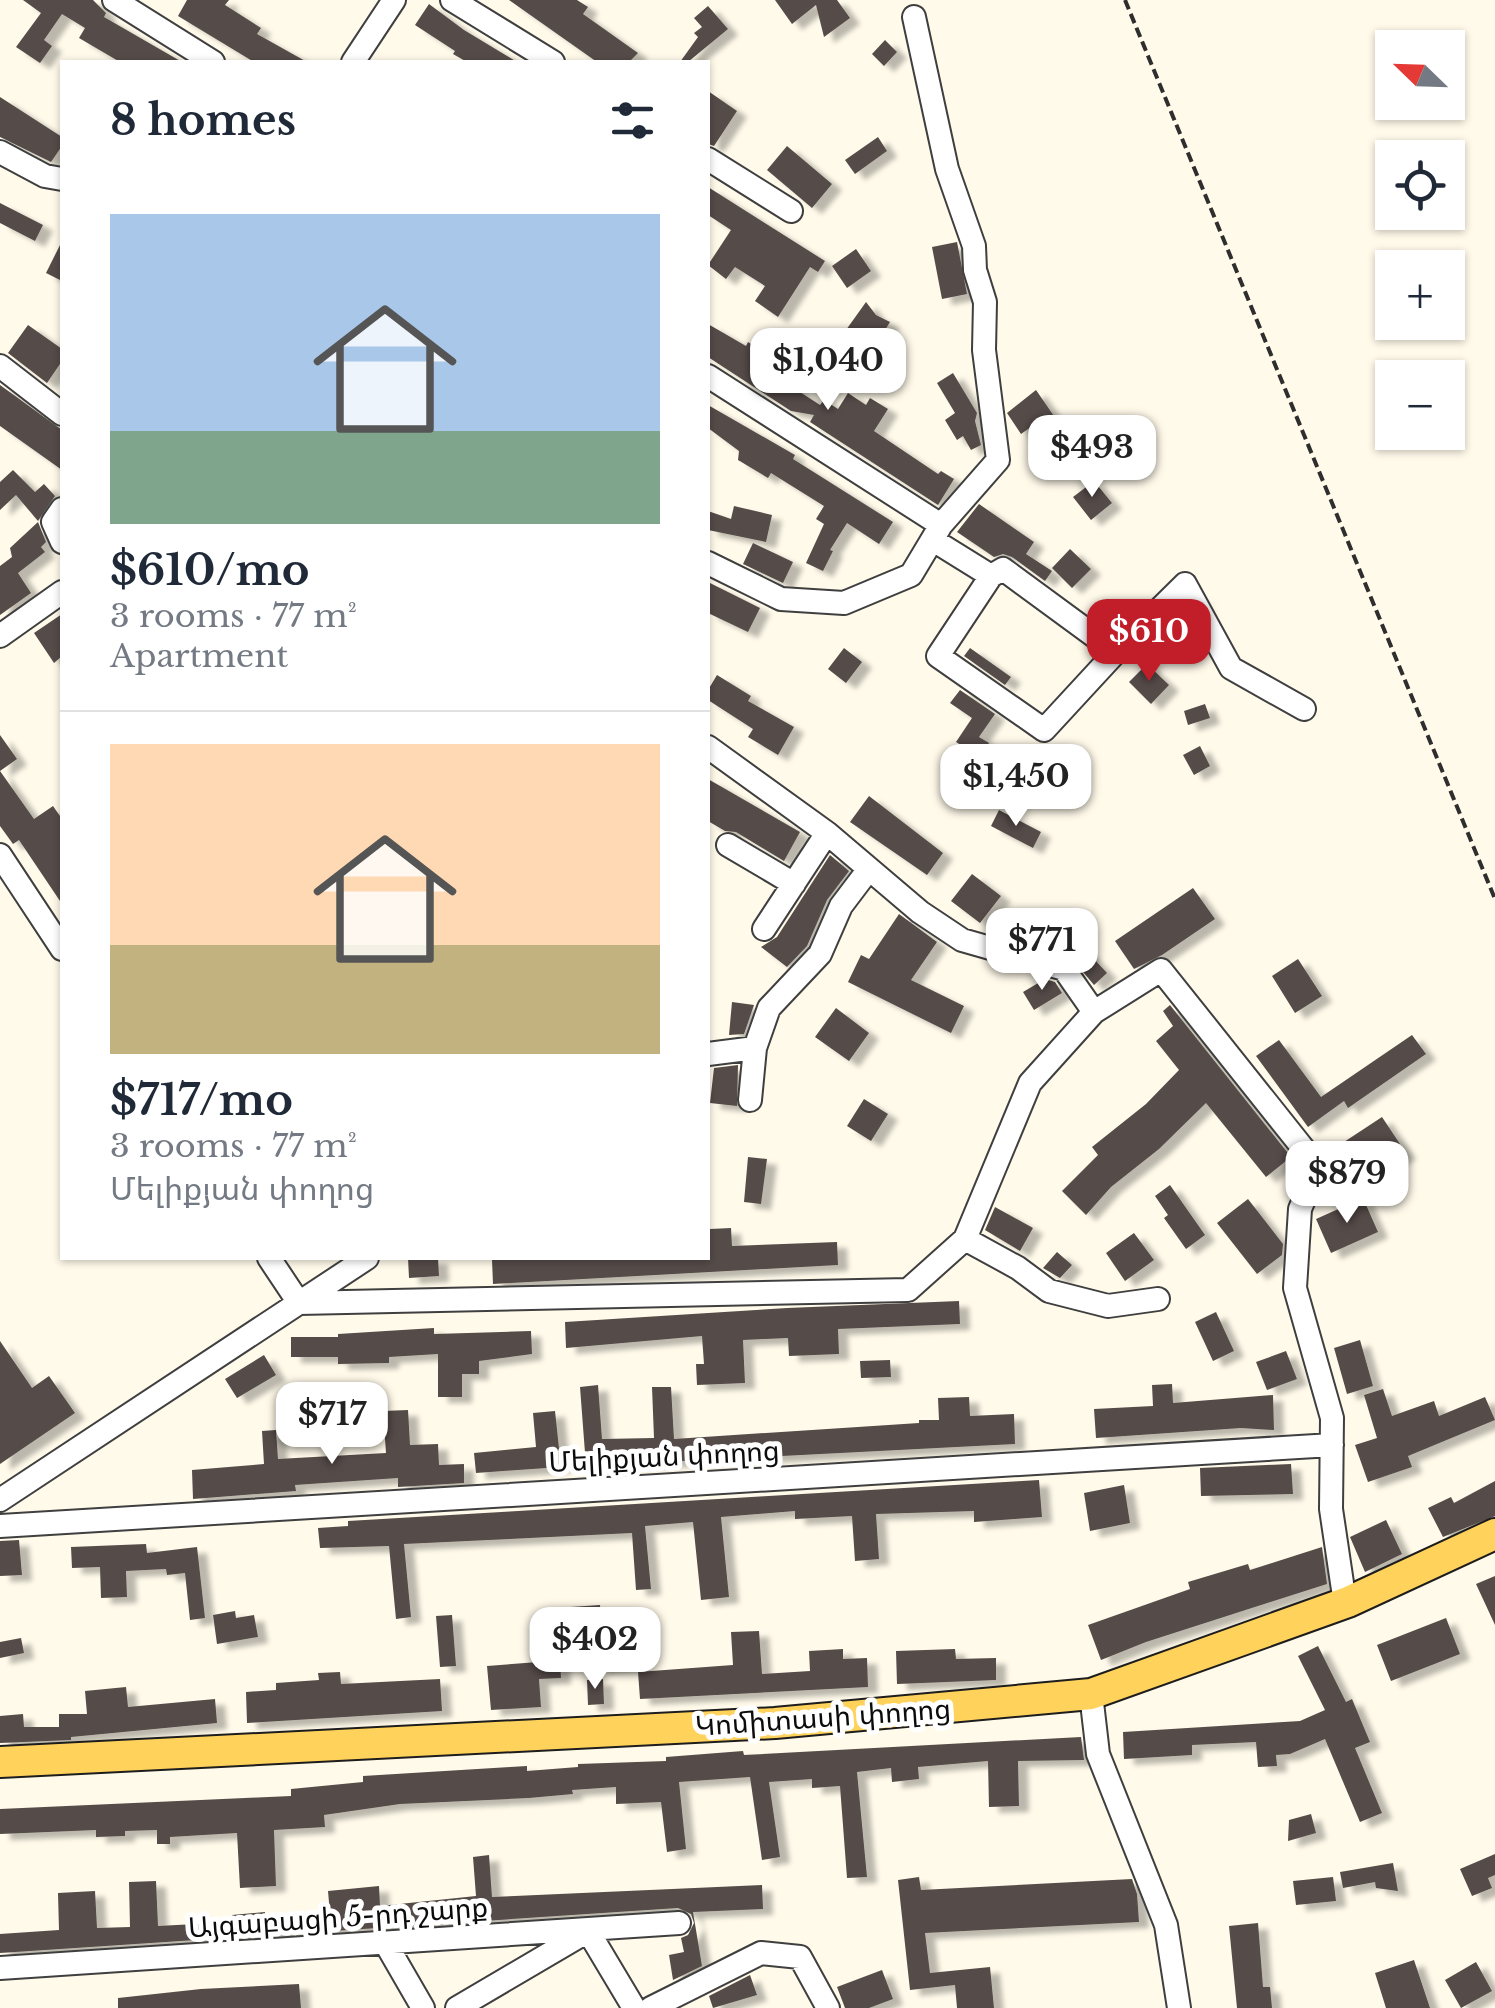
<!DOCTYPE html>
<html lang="en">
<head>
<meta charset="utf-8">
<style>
	:root { --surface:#fff; --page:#f2f2f3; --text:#1f2937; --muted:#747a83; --line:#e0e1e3; --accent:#c11e2a }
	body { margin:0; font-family:"Libre Baskerville","Noto Sans Armenian",serif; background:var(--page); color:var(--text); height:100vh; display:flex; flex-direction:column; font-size:38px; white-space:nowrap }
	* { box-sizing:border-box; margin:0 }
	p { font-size:32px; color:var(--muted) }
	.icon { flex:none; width:55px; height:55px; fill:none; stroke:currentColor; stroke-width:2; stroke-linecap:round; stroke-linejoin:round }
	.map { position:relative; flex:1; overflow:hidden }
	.drawer { position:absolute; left:60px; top:60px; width:650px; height:1200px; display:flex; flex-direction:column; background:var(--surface); border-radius:0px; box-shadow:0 2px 8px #0004 }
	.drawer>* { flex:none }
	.needle { width:65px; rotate:293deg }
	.fabs { position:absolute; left:1375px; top:30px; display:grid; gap:20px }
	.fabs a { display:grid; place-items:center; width:90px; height:90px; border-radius:0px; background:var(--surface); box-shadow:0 2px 8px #0004; font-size:50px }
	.price { position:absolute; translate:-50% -85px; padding:0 22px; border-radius:20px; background:#fff; color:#222; font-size:32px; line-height:65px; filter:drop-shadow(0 2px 5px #0008) }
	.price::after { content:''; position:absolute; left:50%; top:60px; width:30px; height:22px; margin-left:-15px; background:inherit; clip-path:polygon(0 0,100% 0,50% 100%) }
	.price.selected { background:var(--accent); color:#fff }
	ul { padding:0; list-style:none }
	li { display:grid; align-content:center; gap:20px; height:530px; padding:0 50px }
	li+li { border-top:2px solid var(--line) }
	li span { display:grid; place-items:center; height:310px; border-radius:0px; color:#555 }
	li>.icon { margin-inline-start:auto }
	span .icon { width:180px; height:180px; fill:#fffc; stroke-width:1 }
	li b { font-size:42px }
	h2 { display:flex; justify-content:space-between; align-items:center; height:120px; padding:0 50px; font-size:42px }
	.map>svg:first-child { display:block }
	.building { fill:#554c48; filter:url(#shadow) }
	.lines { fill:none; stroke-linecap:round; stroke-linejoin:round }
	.minor-casing { stroke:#3f3f3f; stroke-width:26 }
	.major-casing { stroke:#1d1d1d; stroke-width:34 }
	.path { stroke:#2e2e2e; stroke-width:4; stroke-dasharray:10 5; stroke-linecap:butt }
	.minor { stroke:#fff; stroke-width:22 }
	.major { stroke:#ffd35b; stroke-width:30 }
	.labels { text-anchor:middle; stroke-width:10; stroke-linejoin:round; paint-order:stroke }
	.street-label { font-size:28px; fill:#0c0c0c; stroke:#fff }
</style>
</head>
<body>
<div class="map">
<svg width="1495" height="2008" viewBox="0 0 1495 2008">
	<defs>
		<filter id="shadow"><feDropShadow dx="10" dy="6" stdDeviation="2.5" flood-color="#0004"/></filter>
	</defs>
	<rect width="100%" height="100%" fill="#fffaea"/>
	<path class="building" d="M23 0H93L106 13 104 17 182 62H120L79 38 85 28 62 14 44 40 52 46 40 63 16 47 41 13Z
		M187 0H229L225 5 261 28 257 34 307 62H254L178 16Z
		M509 0H577L588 7 583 14 638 53 629 62H597Z
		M775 0H837L850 18 824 37 816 5 792 24Z
		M429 4 464 30 517 62H467L453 54 455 51 415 25Z
		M708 6 728 29 688 62H680L698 37 694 33 702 27 694 18Z
		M885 40 897 52 884 66 872 54Z
		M708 91 737 111 714 146 708 144Z
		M0 97 62 137V146L51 162 0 137Z
		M878 137 887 151 855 174 845 160Z
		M787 146 832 184 812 208 767 170Z
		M708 187 825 261 818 272 810 267 778 317 755 301 765 286 735 267 726 279 708 265 731 230 708 215Z
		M0 203 43 225 35 241 0 223Z
		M62 241V281L46 273Z
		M957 242 967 294 942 299 932 247Z
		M856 249 871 271 847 288 832 266Z
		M866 302 876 315 890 322 873 350 856 342 846 330Z
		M708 324 746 346 748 342 801 374 792 387 820 405 824 400 838 409 848 393 866 405 870 398 888 409 874 431 938 474 941 471 954 479 938 505 810 422 814 415 791 411 708 357Z
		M28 325 62 349V361L47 383 8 353Z
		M953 373 977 413 975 421 981 445 971 450 963 436 957 440 945 420 955 413 937 383Z
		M0 385 62 430V470L0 426Z
		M1036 390 1065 432 1071 427 1089 454 1065 470 1035 424 1021 434 1007 413Z
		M708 405 795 455 793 459 893 522 879 544 847 523 830 550 833 551 823 571 806 563 824 524 816 519 824 506 771 473 768 478 738 460 739 451 708 428Z
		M13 470 35 492 44 484 55 496 38 521 16 495 0 510V482Z
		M1094 481 1112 503 1091 520 1073 497Z
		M979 504 1034 542 1026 554 1052 571 1045 581 1012 557 1003 554 994 557 957 532Z
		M734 506 772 515 766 542 708 530V511L731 519Z
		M38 522 46 542 41 547 45 552 18 573 31 593 0 615V566L12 557 10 548Z
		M753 543 793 562 783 583 743 564Z
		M1070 549 1091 569 1072 588 1052 568Z
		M708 582 760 608 748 632 708 613Z
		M62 614V656L54 663 34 633Z
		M844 648 862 662 846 683 828 669Z
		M970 648 1011 677 1005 685 964 656Z
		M1147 664 1169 685 1151 704 1129 682Z
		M717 675 751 696 748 701 794 727 778 755 748 737 753 729 708 700V690Z
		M960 690 995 714 979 737 989 743 980 757 956 742 972 718 950 703Z
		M1205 704 1210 718 1188 725 1184 711Z
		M0 735 17 759 0 771 34 819 53 806 62 819V904L19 840 13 844 0 826Z
		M1200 746 1210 766 1194 775 1183 755Z
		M708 779 800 832 784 861 736 832 725 831 708 821Z
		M869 796 943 853 927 875 850 822Z
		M999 810 1041 832 1033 848 991 826Z
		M830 855 849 871 827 900 807 946 787 967 761 947 777 937Z
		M972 874 1001 896 980 923 951 901Z
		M1193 888 1215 919 1162 955 1134 969 1115 941Z
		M899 914 937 942 911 980 964 1006 951 1033 848 982 861 955 869 959Z
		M1080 944 1107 973 1094 985 1069 955Z
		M1298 959 1322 996 1295 1013 1272 976Z
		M1045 979 1055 982 1062 993 1034 1010 1023 992Z
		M732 1002 754 1005 744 1034 729 1035Z
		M1170 1005 1291 1157 1266 1177 1206 1103 1159 1149 1111 1187 1086 1215 1062 1191 1098 1155 1092 1147 1146 1104 1179 1070 1156 1041 1173 1026 1163 1011Z
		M836 1008 869 1033 849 1061 815 1037Z
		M1412 1035 1426 1054 1348 1108 1344 1101 1308 1127 1256 1056 1279 1040 1321 1097Z
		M738 1065 737 1106 710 1103 714 1068Z
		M864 1099 888 1114 871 1141 847 1126Z
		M1382 1117 1406 1153 1368 1178 1344 1142Z
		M748 1157 767 1159 761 1204 744 1202Z
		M1170 1185 1205 1235 1186 1249 1164 1218 1168 1215 1155 1196Z
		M1363 1198 1378 1232 1331 1253 1316 1219Z
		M1248 1199 1283 1244 1282 1255 1257 1274 1217 1223Z
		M995 1207 1033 1228 1020 1251 985 1230Z
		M731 1228 732 1246 837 1242 838 1265 493 1284 492 1260 708 1258 710 1229Z
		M1134 1233 1154 1260 1125 1281 1106 1253Z
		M1057 1252 1072 1265 1060 1278 1043 1268Z
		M408 1258H438L439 1276 409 1278Z
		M959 1301 960 1324 838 1329 839 1354 789 1356 788 1338 743 1340 745 1383 697 1385 696 1364H704L702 1336 566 1348 565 1322 787 1308Z
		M1216 1312 1234 1351 1213 1361 1195 1322Z
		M434 1328V1334L531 1331 532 1354 479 1361V1374H462V1397H438V1354L389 1357V1363L338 1364V1357H291V1337H338V1334Z
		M1360 1340 1373 1386 1347 1394 1334 1348Z
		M0 1341 32 1388 49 1376 75 1413 0 1464Z
		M1286 1351 1297 1379 1267 1390 1256 1362Z
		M264 1355 276 1375 237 1398 225 1379Z
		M890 1360 891 1377 861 1378 860 1361Z
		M1172 1384 1173 1403 1273 1395 1274 1430 1241 1428 1096 1438 1094 1409 1153 1406 1152 1385Z
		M598 1385 602 1439 654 1438 652 1387H671L674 1439 919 1423V1420H939L938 1398 969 1397 970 1416 1014 1414 1015 1444 586 1466 580 1387Z
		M1383 1389 1392 1416 1434 1401 1439 1416 1485 1397 1495 1420 1408 1456 1412 1467 1368 1482 1355 1445 1377 1438 1364 1395Z
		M408 1410 410 1445 438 1444 439 1465 464 1464V1483L398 1487V1478L295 1485 296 1491 193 1499 192 1470 264 1464 262 1431 276 1430 278 1459 386 1453 383 1411Z
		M555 1411 561 1467 476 1473 474 1453 536 1447 533 1413Z
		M1291 1464 1293 1494 1201 1496 1200 1468Z
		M1039 1480 1042 1517 974 1522V1511L876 1514 879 1559 855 1561 852 1516 795 1519V1511L721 1517 729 1597 701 1600 693 1522 645 1526 651 1589 636 1590 632 1533 404 1544 411 1617 396 1619 389 1546 320 1548 318 1528 348 1526V1521Z
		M1495 1481V1516L1443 1537 1428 1508 1451 1497 1454 1503Z
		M1124 1485 1130 1523 1090 1531 1084 1493Z
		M1386 1520 1402 1554 1365 1572 1350 1537Z
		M19 1540 22 1575 0 1576V1541Z
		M146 1544 147 1553 197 1547 205 1618 190 1620 185 1573 167 1575 166 1569 126 1571 127 1597 101 1598 100 1567 72 1568 71 1547Z
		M1322 1547 1327 1584 1146 1642 1101 1660 1088 1625 1190 1589 1188 1582 1248 1564 1250 1570Z
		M1495 1576V1625L1476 1584Z
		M600 1605 602 1628 557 1631 556 1608Z
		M235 1611 236 1618 254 1615 258 1637 217 1644 213 1615Z
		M452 1615 456 1666 440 1667 436 1616Z
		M1446 1618 1460 1654 1391 1681 1377 1645Z
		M759 1631 762 1674 810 1671 809 1651 843 1649V1659L867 1658 868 1687 640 1699 638 1672 733 1665 731 1632Z
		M637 1634 639 1665 598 1668 596 1636Z
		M21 1638 24 1653 0 1658V1642Z
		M559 1641 561 1678 539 1679 541 1707 491 1710 487 1666 538 1662 537 1642Z
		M1318 1646 1346 1702 1352 1699 1370 1742 1355 1748 1382 1813 1360 1822 1325 1739 1290 1754 1276 1755 1277 1766 1258 1767 1256 1742 1192 1745V1755L1124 1759 1123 1732 1300 1721 1325 1710 1298 1656Z
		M955 1649 956 1659 996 1658V1680L897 1684 896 1651Z
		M340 1672 341 1684 440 1679 442 1711 247 1723 246 1692 276 1690V1683L319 1680 318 1673Z
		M603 1679 604 1704 588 1705 587 1680Z
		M126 1687 128 1707 215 1699 217 1723 71 1737V1740L0 1743V1716L23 1714 24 1727H59V1714H87L85 1691Z
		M1081 1737 1084 1760 1018 1761 1019 1806 989 1807 988 1761 918 1767 919 1779 892 1782 891 1768 857 1772 867 1877 847 1878 840 1786 812 1788V1779L769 1782 780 1857 762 1860 750 1777 679 1782 686 1849 667 1852 661 1802 616 1804V1787L572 1790 573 1794 529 1798 400 1804 324 1815 325 1827 274 1830 276 1886 240 1888 237 1833 170 1837V1844H157V1830L125 1831V1836L96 1837V1830L0 1834V1809L291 1796V1789L363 1782V1776L527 1766V1771L578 1767V1764L666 1761V1757L743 1751 744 1755Z
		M1311 1814 1316 1833 1288 1841 1289 1820Z
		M1495 1854V1875L1488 1878 1492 1888 1472 1896 1460 1869Z
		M489 1855 492 1897 762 1885 763 1909 693 1912 702 1966 673 1980 669 1955 684 1952 681 1938 688 1935 694 1923 691 1914 678 1908 0 1953V1934L59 1930 58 1893 95 1891 97 1928 130 1927 129 1882 156 1881 158 1926 233 1922 232 1915 265 1912V1919L330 1914 328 1891 379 1886 380 1906 476 1896 473 1857Z
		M1393 1863 1398 1891 1376 1888 1375 1882 1343 1888 1340 1872Z
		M919 1877 921 1890 1132 1879 1137 1894 1139 1922 925 1933 930 1973 990 1967 994 2008H957L955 1985 910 1990 898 1880Z
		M1333 1877 1336 1901 1296 1905 1293 1881Z
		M1258 1923 1263 1987H1270L1272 2008H1237L1229 1926Z
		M1414 1960 1430 2008H1386L1375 1973Z
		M1476 1962 1492 1991 1461 2008 1445 1980Z
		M882 1970 893 1999 869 2008H845L837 1987Z
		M750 1975 757 1995 713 2008 709 1996Z
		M299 1984 301 2008H118V1998L201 1989Z"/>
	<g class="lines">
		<defs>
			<path id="minor" d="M114 0 213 62
				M452 0 553 62
				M353 62 394 0
				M0 152 45 176 62 179
				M708 159 791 211
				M0 366 62 414
				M708 376 941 525
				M62 509 53 522 62 542
				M933 540 991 576 1003 569 1116 652 1044 730 938 656 991 576
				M708 563 781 599 844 603 911 575 941 525 998 460 984 350 985 302 975 270 974 246 947 169 914 17
				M0 636 62 592
				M1116 652 1185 584 1231 668 1304 709
				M708 747 827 833 920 912 962 940 1064 969 1094 1012
				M728 845 794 884
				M0 855 62 949
				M764 929 827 833
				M708 1054 755 1048
				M750 1100 755 1048 769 1008 820 954 841 906 869 869
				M965 1239 1018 1268 1049 1291 1108 1306 1158 1299
				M269 1258 299 1303 908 1290 965 1239 1030 1083 1094 1012 1161 970 1318 1167 1300 1209 1295 1288 1332 1418 1331 1509 1345 1603
				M0 1500 367 1258
				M0 1526 1332 1445
				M1091 1694 1098 1754 1166 1925 1179 2008
				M386 1944 423 2008
				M0 1968 679 1923
				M457 2008 588 1931 634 2008
				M651 2008 761 1953 800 1957 828 2008"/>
			<path id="major" d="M0 1762 775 1723 1091 1694 1348 1602 1495 1534"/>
		</defs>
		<use href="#minor" class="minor-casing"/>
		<use href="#major" class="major-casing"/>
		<path class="path" d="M1125 0 1495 899"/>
		<use href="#minor" class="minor"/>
		<use href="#major" class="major"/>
	</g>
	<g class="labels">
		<g class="street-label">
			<text transform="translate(664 1456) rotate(-3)" y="10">Մելիքյան փողոց</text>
			<text transform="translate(823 1717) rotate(-4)" y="10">Կոմիտասի փողոց</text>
			<text transform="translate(338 1917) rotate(-4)" y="10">Այգաբացի 5-րդ շարք</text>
		</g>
	</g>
</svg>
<div class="fabs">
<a><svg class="needle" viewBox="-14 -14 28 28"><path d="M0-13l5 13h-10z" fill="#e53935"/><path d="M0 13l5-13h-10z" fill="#747a83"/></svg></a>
<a><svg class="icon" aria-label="locate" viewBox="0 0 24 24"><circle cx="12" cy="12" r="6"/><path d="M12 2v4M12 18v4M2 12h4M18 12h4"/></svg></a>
<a>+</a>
<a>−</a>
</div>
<b class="price" style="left:828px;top:413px">$1,040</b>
<b class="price" style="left:1092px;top:500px">$493</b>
<b class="price selected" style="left:1149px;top:684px">$610</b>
<b class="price" style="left:1016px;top:829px">$1,450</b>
<b class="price" style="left:1042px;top:993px">$771</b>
<b class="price" style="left:1347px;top:1226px">$879</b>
<b class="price" style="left:332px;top:1467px">$717</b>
<b class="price" style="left:595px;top:1692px">$402</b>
<section class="drawer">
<h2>8 homes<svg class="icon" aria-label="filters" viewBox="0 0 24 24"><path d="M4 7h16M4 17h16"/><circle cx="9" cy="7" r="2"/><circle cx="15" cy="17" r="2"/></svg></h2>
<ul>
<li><span style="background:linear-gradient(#a9c7e8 70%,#7fa58c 0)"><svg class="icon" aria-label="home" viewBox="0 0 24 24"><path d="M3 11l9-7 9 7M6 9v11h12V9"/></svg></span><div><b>$610/mo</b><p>3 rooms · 77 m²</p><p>Apartment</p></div></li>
<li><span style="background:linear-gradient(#ffd9b3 65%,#c2b280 0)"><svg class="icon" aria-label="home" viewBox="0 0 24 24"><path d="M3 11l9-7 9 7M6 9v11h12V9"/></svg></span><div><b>$717/mo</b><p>3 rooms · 77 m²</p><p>Մելիքյան փողոց</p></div></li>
</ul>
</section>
</div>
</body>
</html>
